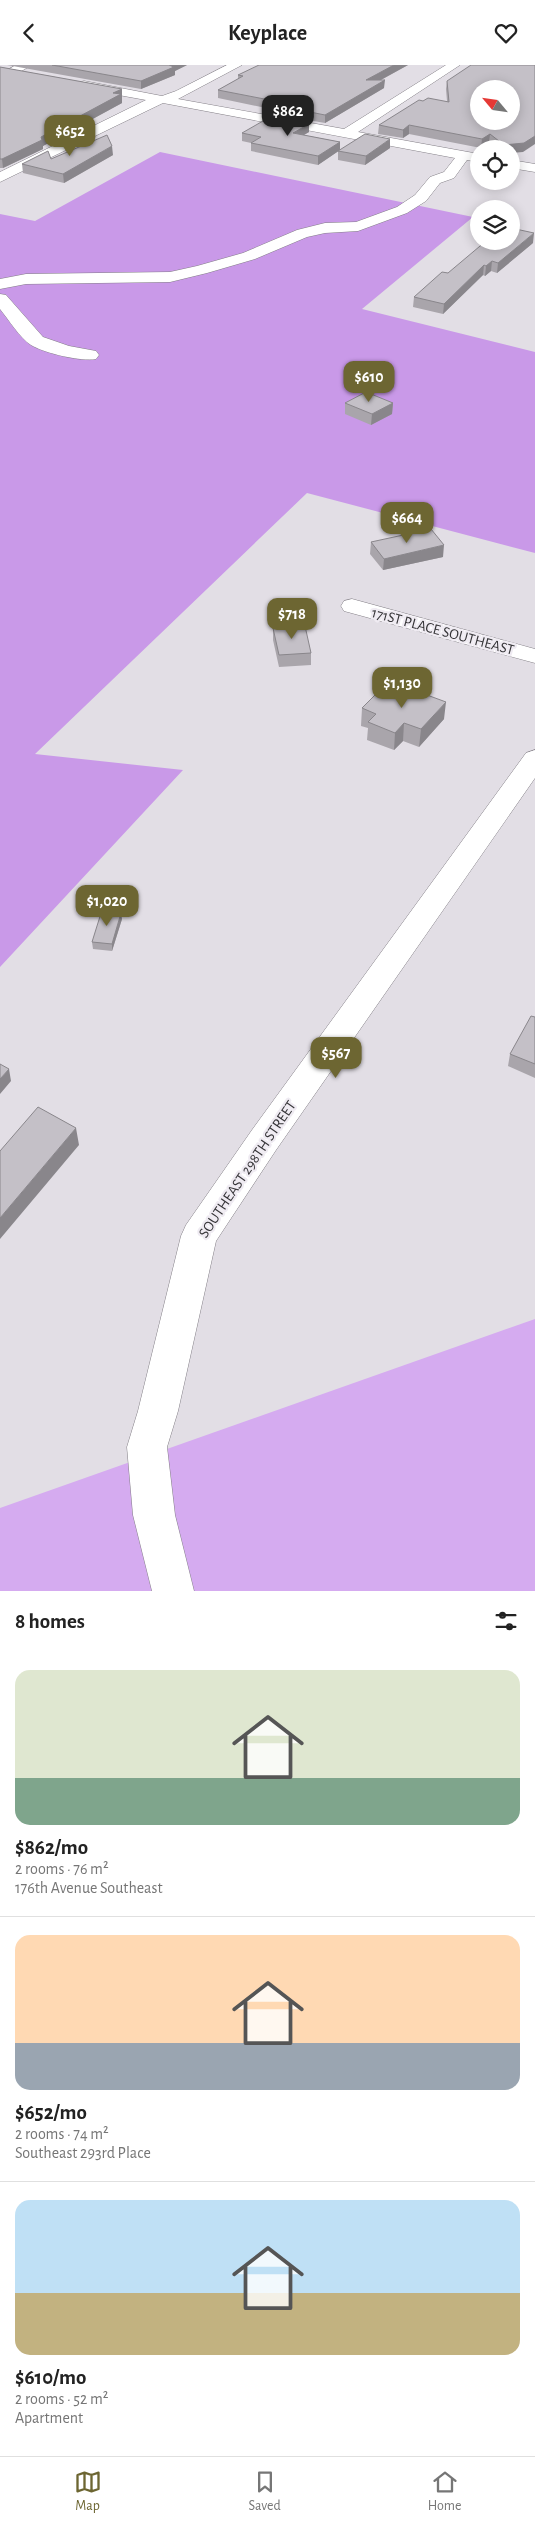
<!DOCTYPE html>
<html lang="en">
<head>
<meta charset="utf-8">
<style>
	:root { --surface:#fff; --page:#f6f6f6; --text:#222; --muted:#767676; --line:#e0e0e0; --accent:#6d6632 }
	body { margin:0; font-family:"Alegreya Sans",sans-serif; background:var(--page); color:var(--text); height:100vh; display:flex; flex-direction:column; font-size:19px; white-space:nowrap }
	* { box-sizing:border-box; margin:0 }
	p { font-size:16px; color:var(--muted) }
	.icon { flex:none; width:28px; height:28px; fill:none; stroke:currentColor; stroke-width:2; stroke-linecap:round; stroke-linejoin:round }
	.map { position:relative; height:1526px; overflow:hidden }
	.side { display:flex; flex-direction:column; background:var(--surface); flex:1 }
	.side>* { flex:none }
	.needle { width:32px; rotate:299deg }
	.controls { position:absolute; left:470px; top:15px; display:grid; gap:10px }
	.controls a { display:grid; place-items:center; width:50px; height:50px; border-radius:50%; background:var(--surface); box-shadow:0 2px 12px #0003; font-size:25px }
	.price { position:absolute; translate:-50% -42px; padding:0 11px; border-radius:10px; background:var(--accent); color:#fff; font-size:16px; line-height:32px; filter:drop-shadow(0 1px 2px #0008) }
	.price::after { content:''; position:absolute; left:50%; top:30px; width:15px; height:11px; margin-left:-8px; background:inherit; clip-path:polygon(0 0,100% 0,50% 100%) }
	.price.selected { background:#222; color:#fff }
	ul { padding:0; list-style:none }
	li { display:grid; align-content:center; gap:10px; height:265px; padding:0 15px }
	li+li { border-top:1px solid var(--line) }
	li span { display:grid; place-items:center; height:155px; border-radius:15px; color:#555 }
	li>.icon { margin-inline-start:auto }
	span .icon { width:90px; height:90px; fill:#fffc; stroke-width:1 }
	li b { font-size:21px }
	h2 { display:flex; justify-content:space-between; align-items:center; height:60px; padding:0 15px; font-size:21px }
	header { display:flex; justify-content:space-between; align-items:center; height:65px; padding:0 15px; background:var(--surface); font-size:22px; font-weight:600 }
	.tab-bar { display:flex; justify-content:space-around; align-items:center; height:70px; border-top:1px solid var(--line); background:var(--surface); font-size:14px; color:var(--muted) }
	.tab-bar a { display:grid; justify-items:center; gap:2px }
	.tab-bar .selected { color:var(--accent) }
	.map>svg:first-child { display:block }
	.green { fill:#d5abf0 }
	.forest { fill:#c999e8 }
	.lines { fill:none; stroke-linecap:round; stroke-linejoin:round }
	.minor-casing { stroke:#837f86; stroke-width:1 }
	.minor { fill:#fff; fill-rule:evenodd }
	.wall { fill:#a9a5ab }
	.shaded-wall { fill:#89868b }
	.building { fill:#c4c0c7; stroke:#89868b; fill-rule:evenodd }
	.labels { text-anchor:middle; stroke-width:4.5; stroke-linejoin:round; paint-order:stroke }
	.street-label { font-size:15px; fill:#353437; stroke:#efebf2 }
</style>
</head>
<body>
<header><svg class="icon" aria-label="back" viewBox="0 0 24 24"><path d="M15 5l-7 7 7 7"/></svg>Keyplace<svg class="icon" aria-label="heart" viewBox="0 0 24 24"><path d="M12 20l-8-8c-3-5 5-10 8-4 3-6 11-1 8 4z"/></svg></header>
<div class="map">
<svg width="535" height="1526" viewBox="0 0 535 1526">
	<rect width="100%" height="100%" fill="#e2dee5"/>
	<path class="green" d="M535 1254V1526H0V1443Z"/>
	<path class="forest" d="M160 87 473 152 362 244 535 287V488L307 428 35 689 183 705 0 902V149L35 156Z"/>
	<g class="lines">
		<defs>
			<path id="minor" d="M16 0H32L16 9H8L6 6Z
				M227 0H242L178 34 344 64 446 0H460L358 67 479 89V97L467 95 454 113 440 118 426 136 407 148 358 166 325 168 307 172 255 194 207 208 170 217 26 219 0 224V214L26 209 170 207 197 201 243 188 297 165 325 158 356 157 397 142 415 130 430 112 444 107 455 93 163 38 0 117V107L146 35 80 23 78 20 80 17 84 16 162 31 176 26Z
				M511 95 535 99V107L511 103Z
				M0 229 6 230 43 272 69 281 96 286 99 290 96 294C82 297 44 288 31 280 20 273 9 255 0 244Z
				M352 534 535 584V598L344 546 341 541 344 536Z
				M535 685V713L276 1085 216 1176 178 1346 167 1382 175 1450 194 1526H152L133 1450 127 1382 138 1346 181 1171 186 1160 252 1065 526 688Z"/>
		</defs>
		<use href="#minor" class="minor-casing"/>
		<use href="#minor" class="minor"/>
	</g>
	<path class="wall" d="M7 0H187L175 6V10L141 24Z
		M408 0 381 15 384 23 325 58 285 51V47L218 33V25L238 14V10Z
		M0 2 122 24V38L43 81V84L3 103H0Z
		M447 16 523 87 511 84H497L489 77 481 83 409 69 403 73 378 69 379 60 423 36H447L446 24Z
		M309 67 304 70 340 77V85L318 100 251 86V78L242 76V68Z
		M390 83 365 100 338 95V86Z
		M113 90 64 118 23 108 22 99 51 94Z
		M533 178 497 208 491 206 485 211 483 210 443 249 413 242 414 232 448 208Z
		M345 338H393L392 349 371 360 345 349Z
		M371 477 443 492 383 505 370 489Z
		M273 563 311 588V600L279 602 273 575Z
		M362 643 444 654 419 682 403 676 394 685 367 675 368 663 361 661Z
		M122 854 112 886 93 884 92 877Z
		M535 952V1013L508 1001 510 989Z"/>
	<path class="shaded-wall" d="M168 0H187L175 6V10L141 24V16Z
		M394 0H408L366 23V15Z
		M385 15 384 23 325 58V50Z
		M122 24V38L43 81V84L3 103 2 94 41 72 113 28Z
		M309 59V67L293 76V68Z
		M409 60V69L403 73V65Z
		M490 69 489 77 481 83 482 74Z
		M535 71V79L523 87 511 88V84H503L504 80Z
		M390 74V83L365 100 366 91Z
		M340 77V85L318 100V91Z
		M112 81 113 90 64 118 63 109Z
		M534 168 533 178 497 208 498 198Z
		M492 196 491 206 485 211 486 201Z
		M484 200 483 210 443 249 444 239Z
		M393 338 392 349 371 360 372 349Z
		M444 480 443 492 383 505 384 494Z
		M446 637 444 654 419 682 421 664Z
		M404 658 403 676 394 685 395 668Z
		M121 848 122 854 112 886V879Z
		M9 1004 11 1016 0 1029V1014Z
		M76 1063 79 1080 0 1174V1153Z"/>
	<path class="building" d="M52 0H169L174 2 141 16Z
		M259 0H394L366 15H385L325 50 285 42 290 39 218 25 243 11 238 10Z
		M471 0H535V71L524 78 504 80 490 69 482 74 409 60 403 65 379 60 419 35 423 36 428 33 449 37 447 16ZM479 24H511V56H479Z
		M0 2 122 24 113 28 121 29 41 72 42 75 2 94H0Z
		M270 52 309 59 293 68 340 77 318 91 251 78 261 72 242 68Z
		M365 69 390 74 366 91 338 86Z
		M107 70 112 81 63 109 22 99 48 86 51 94Z
		M511 163 534 168 498 198 492 196 486 201 484 200 444 239 414 232 442 207 448 208 486 176H511Z
		M366 327 393 338 372 349 345 338Z
		M431 464 444 480 384 494 371 477Z
		M305 561 311 588 279 590 273 563Z
		M383 622 404 629 407 626 424 633 427 630 446 637 421 664 404 658 395 668 368 657 376 649 362 643Z
		M102 845 121 848 112 879 92 877Z
		M531 951 535 952V999L510 989Z
		M0 999 9 1004 0 1014Z
		M38 1042 76 1063 0 1153V1086Z"/>
	<g class="labels">
		<g class="street-label">
			<text transform="translate(443 566) rotate(15)" y="5">171ST PLACE SOUTHEAST</text>
			<text transform="translate(247 1104) rotate(-56)" y="5">SOUTHEAST 298TH STREET</text>
		</g>
	</g>
</svg>
<div class="controls">
<a><svg class="needle" viewBox="-14 -14 28 28"><path d="M0-13l5 13h-10z" fill="#e53935"/><path d="M0 13l5-13h-10z" fill="#767676"/></svg></a>
<a><svg class="icon" aria-label="locate" viewBox="0 0 24 24"><circle cx="12" cy="12" r="6"/><path d="M12 2v4M12 18v4M2 12h4M18 12h4"/></svg></a>
<a><svg class="icon" aria-label="layers" viewBox="0 0 24 24"><path d="M12 4l9 5-9 5-9-5zM3 14l9 5 9-5"/></svg></a>
</div>
<b class="price selected" style="left:288px;top:72px">$862</b>
<b class="price" style="left:70px;top:92px">$652</b>
<b class="price" style="left:369px;top:338px">$610</b>
<b class="price" style="left:407px;top:479px">$664</b>
<b class="price" style="left:292px;top:575px">$718</b>
<b class="price" style="left:402px;top:644px">$1,130</b>
<b class="price" style="left:107px;top:862px">$1,020</b>
<b class="price" style="left:336px;top:1014px">$567</b>
</div>
<section class="side">
<h2>8 homes<svg class="icon" aria-label="filters" viewBox="0 0 24 24"><path d="M4 7h16M4 17h16"/><circle cx="9" cy="7" r="2"/><circle cx="15" cy="17" r="2"/></svg></h2>
<ul>
<li><span style="background:linear-gradient(#dfe7d0 70%,#7fa58c 0)"><svg class="icon" aria-label="home" viewBox="0 0 24 24"><path d="M3 11l9-7 9 7M6 9v11h12V9"/></svg></span><div><b>$862/mo</b><p>2 rooms · 76 m²</p><p>176th Avenue Southeast</p></div></li>
<li><span style="background:linear-gradient(#ffd9b3 70%,#9aa5b1 0)"><svg class="icon" aria-label="home" viewBox="0 0 24 24"><path d="M3 11l9-7 9 7M6 9v11h12V9"/></svg></span><div><b>$652/mo</b><p>2 rooms · 74 m²</p><p>Southeast 293rd Place</p></div></li>
<li><span style="background:linear-gradient(#bfe0f5 60%,#c2b280 0)"><svg class="icon" aria-label="home" viewBox="0 0 24 24"><path d="M3 11l9-7 9 7M6 9v11h12V9"/></svg></span><div><b>$610/mo</b><p>2 rooms · 52 m²</p><p>Apartment</p></div></li>
</ul>
</section>
<nav class="tab-bar">
<a class="selected"><svg class="icon" aria-label="map" viewBox="0 0 24 24"><path d="M3 6l6-2 6 2 6-2v14l-6 2-6-2-6 2zM9 4v14M15 6v14"/></svg>Map</a>
<a><svg class="icon" aria-label="saved" viewBox="0 0 24 24"><path d="M7 4h10v16l-5-4-5 4z"/></svg>Saved</a>
<a><svg class="icon" aria-label="home" viewBox="0 0 24 24"><path d="M3 11l9-7 9 7M6 9v11h12V9"/></svg>Home</a>
</nav>
</body>
</html>
